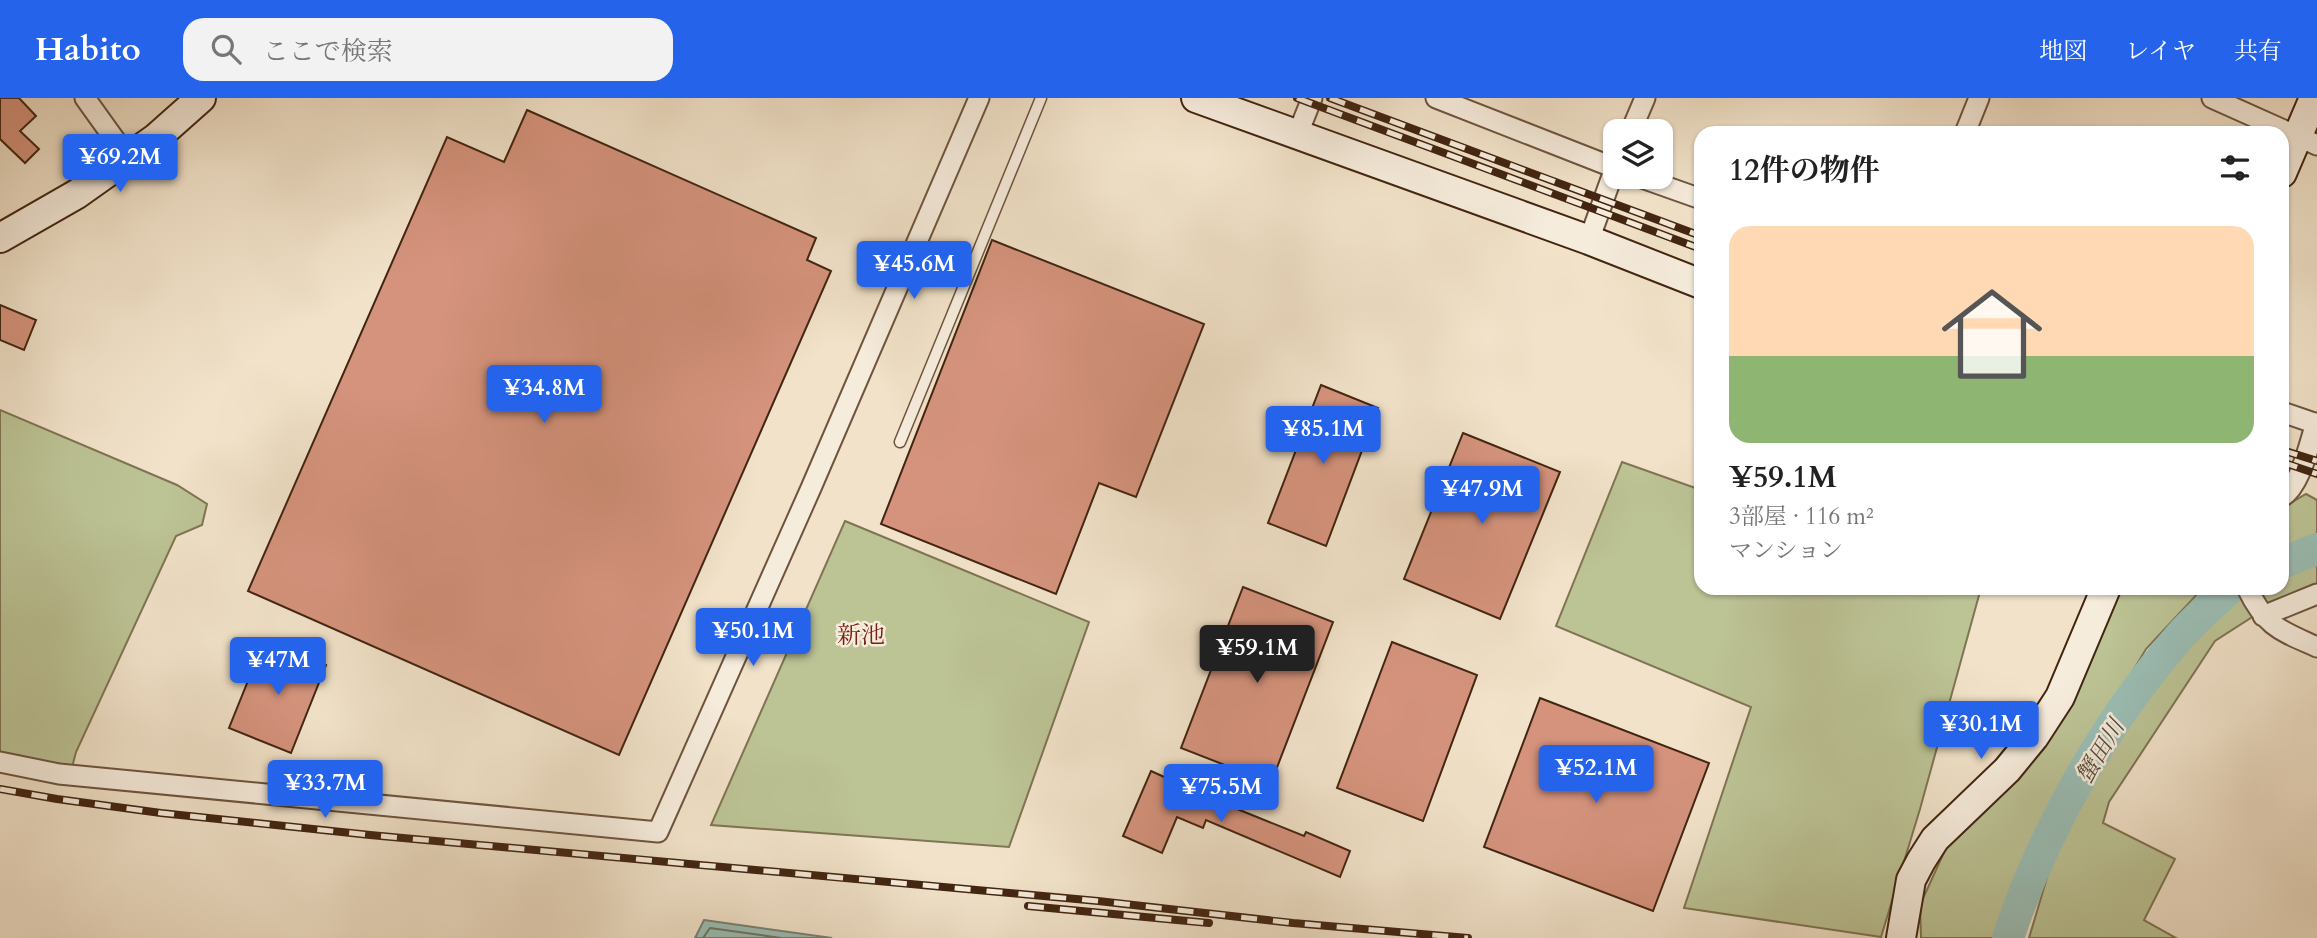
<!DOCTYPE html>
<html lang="ja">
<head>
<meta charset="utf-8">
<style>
	:root { --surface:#fff; --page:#f2f2f2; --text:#222; --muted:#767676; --accent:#2563eb }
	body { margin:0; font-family:Cardo,"Noto Serif JP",serif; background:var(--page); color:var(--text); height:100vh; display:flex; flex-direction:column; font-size:26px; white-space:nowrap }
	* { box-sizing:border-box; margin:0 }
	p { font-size:23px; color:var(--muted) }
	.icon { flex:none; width:38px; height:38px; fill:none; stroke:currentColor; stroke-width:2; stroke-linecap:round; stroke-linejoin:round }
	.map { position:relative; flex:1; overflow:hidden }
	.details { position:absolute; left:1694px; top:28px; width:595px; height:469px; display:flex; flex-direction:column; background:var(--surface); border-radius:21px; box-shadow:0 2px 5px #0004 }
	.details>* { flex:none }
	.controls { position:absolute; left:1603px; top:21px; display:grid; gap:14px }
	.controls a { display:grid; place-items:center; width:70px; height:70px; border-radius:14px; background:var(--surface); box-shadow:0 2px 5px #0004; font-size:35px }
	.price { position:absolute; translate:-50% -60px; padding:0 16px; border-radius:7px; background:var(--accent); color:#fff; font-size:23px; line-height:46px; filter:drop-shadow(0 2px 4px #0008) }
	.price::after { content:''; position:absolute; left:50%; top:42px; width:21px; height:16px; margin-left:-10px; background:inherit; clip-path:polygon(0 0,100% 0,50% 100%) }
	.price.current { background:#222; color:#fff }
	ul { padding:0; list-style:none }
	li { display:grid; align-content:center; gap:14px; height:371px; padding:0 35px }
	li span { display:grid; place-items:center; height:217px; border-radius:21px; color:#555 }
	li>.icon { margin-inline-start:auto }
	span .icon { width:126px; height:126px; fill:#fffc; stroke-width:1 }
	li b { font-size:30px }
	h2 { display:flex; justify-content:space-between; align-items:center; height:84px; padding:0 35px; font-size:30px }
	header { display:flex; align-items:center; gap:42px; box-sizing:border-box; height:98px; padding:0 35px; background:var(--accent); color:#fff }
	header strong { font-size:33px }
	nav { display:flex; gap:38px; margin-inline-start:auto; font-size:24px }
	.search { width:490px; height:63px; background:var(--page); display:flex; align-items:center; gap:18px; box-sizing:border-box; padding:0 24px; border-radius:21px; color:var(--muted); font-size:26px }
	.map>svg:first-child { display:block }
	.green { fill:#bcc395; stroke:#7f7453; stroke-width:2 }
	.water { fill:#9bbeb5; stroke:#778173; stroke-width:2 }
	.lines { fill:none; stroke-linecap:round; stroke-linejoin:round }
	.shore { stroke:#6e7263; stroke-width:2 }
	.river { stroke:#9bbeb5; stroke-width:32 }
	.building { fill:#d5937d; stroke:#422511; stroke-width:2 }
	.lane-casing { stroke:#6e543f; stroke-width:13 }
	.street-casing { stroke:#6e543f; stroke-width:23 }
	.secondary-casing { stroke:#422511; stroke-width:32 }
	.lane { stroke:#f6ecdc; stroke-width:10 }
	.street { stroke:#f6ecdc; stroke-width:19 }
	.secondary { stroke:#f6ecdc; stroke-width:28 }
	.rail-casing { stroke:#422511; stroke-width:8 }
	.rail { stroke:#f6ecdc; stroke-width:5; stroke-dasharray:16; stroke-linecap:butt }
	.labels { text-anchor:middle; stroke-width:5; stroke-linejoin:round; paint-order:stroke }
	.water-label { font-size:23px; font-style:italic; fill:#584b3a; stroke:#f6ecdc }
	.quarter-label { font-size:24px; fill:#7a1f14; stroke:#f6ecdc }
</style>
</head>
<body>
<header>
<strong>Habito</strong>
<div class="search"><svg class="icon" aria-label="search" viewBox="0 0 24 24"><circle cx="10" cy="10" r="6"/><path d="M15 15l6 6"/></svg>ここで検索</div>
<nav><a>地図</a><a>レイヤ</a><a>共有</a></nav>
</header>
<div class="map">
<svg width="2317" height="840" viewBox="0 0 2317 840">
	<rect width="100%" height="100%" fill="#f1e2c9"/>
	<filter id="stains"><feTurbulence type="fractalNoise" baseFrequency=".00286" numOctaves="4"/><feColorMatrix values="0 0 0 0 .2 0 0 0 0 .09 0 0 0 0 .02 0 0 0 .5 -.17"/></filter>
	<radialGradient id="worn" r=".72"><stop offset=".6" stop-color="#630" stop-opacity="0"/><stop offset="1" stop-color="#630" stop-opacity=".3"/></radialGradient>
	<path class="green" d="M0 312 177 387 207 406 202 427 176 438 76 654 70 677 0 663Z
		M1622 364 1701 392V490H1981L1920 711 1881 839 1684 810 1751 609 1556 528Z
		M2306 396 2317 402V438L2282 454V410Z
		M845 423 1089 524 1009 749 711 727Z
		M2317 462V489L2268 509 2215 543 2109 704 2103 725 2175 761 2144 822 2176 840H2029L2060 736 2159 576 2212 517 2252 490H2282V477Z
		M2104 490H2203L2146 551 2115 603 2054 699 1994 840H1921L1920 807 1961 717 2052 612Z"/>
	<path class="water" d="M704 822 832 840H695Z"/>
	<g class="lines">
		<path class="shore" d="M703 840 710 830 781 840"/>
		<path class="river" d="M2282 465 2317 451
			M2008 840C2044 732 2105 624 2180 538 2195 521 2213 506 2230 490"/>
	</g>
	<path class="building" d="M0 0H19L36 18 20 33 39 51 25 65 0 41Z
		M527 12 816 140 807 162 831 173 619 657 248 493 447 39 504 64Z
		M992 142 1204 226 1136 399 1099 385 1056 496 881 426Z
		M0 207 36 222 24 252 0 242Z
		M1321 287 1378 310 1326 448 1268 425Z
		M1463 335 1560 374 1500 521 1404 481Z
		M1243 489 1333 524 1271 685 1181 650Z
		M264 543 326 567 291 655 229 630Z
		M1392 544 1477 577 1423 723 1337 690Z
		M1540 600 1709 665 1653 813 1484 749Z
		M1151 673 1215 702 1304 738 1306 734 1350 753 1340 779 1206 722 1203 730 1177 719 1162 755 1123 738Z"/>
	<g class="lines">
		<defs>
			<path id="lane" d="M900 344 1041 0"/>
			<path id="street" d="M85 0 128 60
				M1436 0 1615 70
				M2212 0 2317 47
				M1631 33 1645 0
				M1965 35 1979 0
				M1297 38 1312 0
				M1639 79 1701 101
				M1589 142 1615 70
				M2282 314 2317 326
				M2282 399C2301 387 2309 346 2316 325
				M2247 490C2266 529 2279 532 2317 549
				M2263 518 2317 496
				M0 664 59 676 658 734 811 390 979 0"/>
			<path id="secondary" d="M1196 0 1589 142 1701 186
				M2282 75 2314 0
				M0 140 77 96 156 40 201 0
				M1901 840 1911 782 1921 763 1935 741 2007 672 2034 639 2060 599 2106 490"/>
		</defs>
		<use href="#lane" class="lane-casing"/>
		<use href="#street" class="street-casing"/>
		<use href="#secondary" class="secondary-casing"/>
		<use href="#lane" class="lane"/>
		<use href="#street" class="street"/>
		<use href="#secondary" class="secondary"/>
		<defs>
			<path id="rail" d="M1297 0 1701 151
				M1330 0 1701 138
				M2282 352 2317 363
				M2282 364 2317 376
				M0 691 57 701 161 715 370 737 1098 803 1293 825 1468 840
				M1028 808 1209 825"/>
		</defs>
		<use href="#rail" class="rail-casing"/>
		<use href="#rail" class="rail"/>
	</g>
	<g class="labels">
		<g class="water-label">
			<text transform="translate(2100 653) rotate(-59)" y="8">蟹田川</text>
		</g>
		<g class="quarter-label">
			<text x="861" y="545">新池</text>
		</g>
	</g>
	<rect width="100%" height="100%" filter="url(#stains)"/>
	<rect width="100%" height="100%" fill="url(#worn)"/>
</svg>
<div class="controls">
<a><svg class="icon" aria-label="layers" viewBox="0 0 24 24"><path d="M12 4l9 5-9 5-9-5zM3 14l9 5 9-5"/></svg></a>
</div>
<b class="price" style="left:120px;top:96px">¥69.2M</b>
<b class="price" style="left:914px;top:203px">¥45.6M</b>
<b class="price" style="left:544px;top:327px">¥34.8M</b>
<b class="price" style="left:1323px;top:368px">¥85.1M</b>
<b class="price" style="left:1482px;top:428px">¥47.9M</b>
<b class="price" style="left:753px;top:570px">¥50.1M</b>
<b class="price current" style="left:1257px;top:587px">¥59.1M</b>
<b class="price" style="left:278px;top:599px">¥47M</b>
<b class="price" style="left:1981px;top:663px">¥30.1M</b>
<b class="price" style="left:1596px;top:707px">¥52.1M</b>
<b class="price" style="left:325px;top:722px">¥33.7M</b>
<b class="price" style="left:1221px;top:726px">¥75.5M</b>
<section class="details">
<h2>12件の物件<svg class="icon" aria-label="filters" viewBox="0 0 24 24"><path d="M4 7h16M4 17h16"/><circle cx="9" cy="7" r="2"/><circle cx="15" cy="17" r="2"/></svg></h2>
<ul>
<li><span style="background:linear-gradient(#ffd9b3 60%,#8fb573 0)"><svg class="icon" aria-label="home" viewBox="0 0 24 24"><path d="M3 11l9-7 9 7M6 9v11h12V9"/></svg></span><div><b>¥59.1M</b><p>3部屋 · 116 m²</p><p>マンション</p></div></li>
</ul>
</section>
</div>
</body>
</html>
